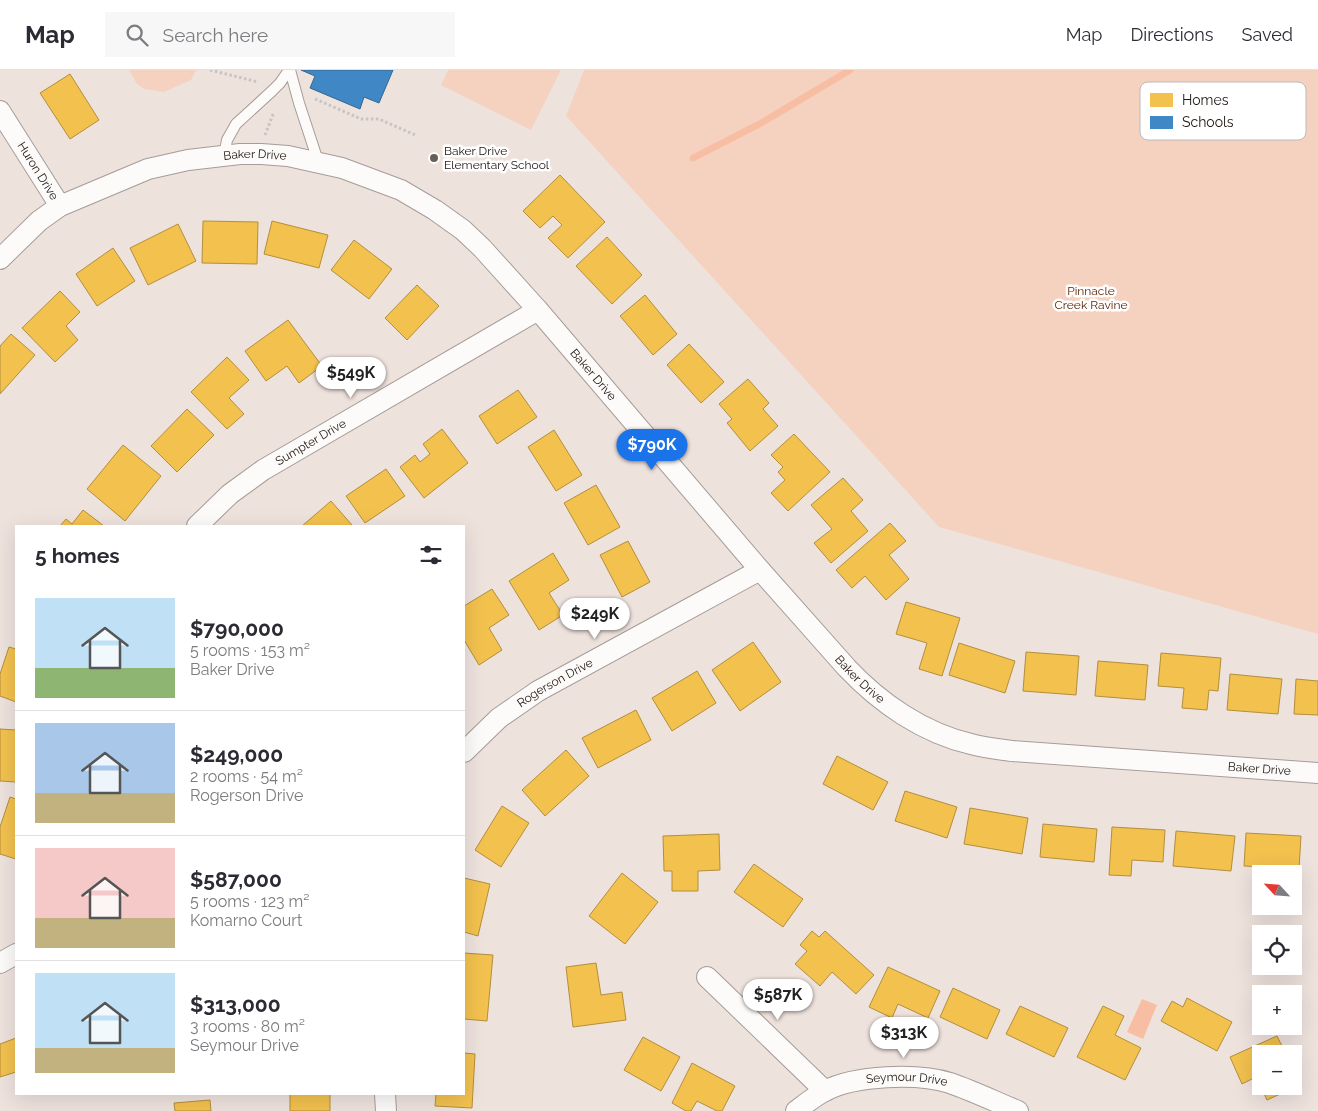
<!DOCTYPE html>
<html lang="en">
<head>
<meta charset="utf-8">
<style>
	:root { --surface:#fff; --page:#f7f7f7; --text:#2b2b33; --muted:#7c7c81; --line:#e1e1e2; --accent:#1a73e8 }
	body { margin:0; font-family:Raleway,sans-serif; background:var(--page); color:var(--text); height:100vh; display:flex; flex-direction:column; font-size:19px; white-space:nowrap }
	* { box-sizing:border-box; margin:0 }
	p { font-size:16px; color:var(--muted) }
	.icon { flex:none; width:28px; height:28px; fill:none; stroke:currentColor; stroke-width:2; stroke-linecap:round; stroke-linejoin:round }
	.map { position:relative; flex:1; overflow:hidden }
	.details { position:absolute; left:15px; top:455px; width:450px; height:570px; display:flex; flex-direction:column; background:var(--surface); border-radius:0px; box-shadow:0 5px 20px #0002 }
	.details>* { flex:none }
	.needle { width:32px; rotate:296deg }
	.buttons { position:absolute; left:1252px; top:795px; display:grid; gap:10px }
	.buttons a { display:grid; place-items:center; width:50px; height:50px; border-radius:0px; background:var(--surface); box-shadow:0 5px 20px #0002; font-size:25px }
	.price { position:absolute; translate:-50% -42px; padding:0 11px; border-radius:18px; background:#fff; color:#222; font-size:16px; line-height:32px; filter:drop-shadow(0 1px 2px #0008) }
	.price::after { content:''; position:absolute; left:50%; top:30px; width:15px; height:11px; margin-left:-8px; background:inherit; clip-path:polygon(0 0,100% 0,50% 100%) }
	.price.current { background:var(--accent); color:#fff }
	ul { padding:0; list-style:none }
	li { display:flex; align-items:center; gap:15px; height:125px; padding:0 20px }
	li+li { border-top:1px solid var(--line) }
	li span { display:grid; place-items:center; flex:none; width:140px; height:100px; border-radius:0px; color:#555 }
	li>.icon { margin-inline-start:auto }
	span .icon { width:60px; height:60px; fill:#fffc; stroke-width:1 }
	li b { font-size:21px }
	h2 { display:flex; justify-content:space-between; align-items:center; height:60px; padding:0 20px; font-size:21px }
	header { display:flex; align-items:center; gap:30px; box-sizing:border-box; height:70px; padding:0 25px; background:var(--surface); border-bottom:1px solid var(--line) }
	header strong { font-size:24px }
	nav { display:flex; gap:28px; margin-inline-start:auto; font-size:18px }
	.search { width:350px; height:45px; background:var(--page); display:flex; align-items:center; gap:12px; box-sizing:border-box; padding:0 18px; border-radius:0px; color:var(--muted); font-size:19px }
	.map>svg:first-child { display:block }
	.green { fill:#f5d2c0 }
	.water { fill:#f8bea3 }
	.homes { fill:#f2c14e; stroke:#b38e3c }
	.schools { fill:#3f88c5; stroke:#356690 }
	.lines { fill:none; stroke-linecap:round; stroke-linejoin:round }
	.stream { stroke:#f8bea3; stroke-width:7 }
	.service-casing { stroke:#a59c98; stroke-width:12 }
	.minor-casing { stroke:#a59c98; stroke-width:22 }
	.path { stroke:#c8c4c2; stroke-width:3; stroke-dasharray:2.5 2.5; stroke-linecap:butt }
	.service { stroke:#fcfbfa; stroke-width:10 }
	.minor { stroke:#fcfbfa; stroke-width:20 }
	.poi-dot { fill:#675e5a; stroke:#fff; stroke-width:2 }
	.labels { text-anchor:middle; stroke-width:5; stroke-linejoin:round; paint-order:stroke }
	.poi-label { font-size:12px; fill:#1f1713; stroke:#fff; text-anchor:start }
	.street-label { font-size:12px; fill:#1f1713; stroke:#fff }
	.park-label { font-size:12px; fill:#5e2400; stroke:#fff }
	.key { fill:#fff; stroke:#bcb9b8; stroke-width:1 }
	.key-label { font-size:14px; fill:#1f1713 }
</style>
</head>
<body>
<header>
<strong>Map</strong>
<div class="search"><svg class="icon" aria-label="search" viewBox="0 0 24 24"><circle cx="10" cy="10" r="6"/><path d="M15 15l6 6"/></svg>Search here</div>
<nav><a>Map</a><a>Directions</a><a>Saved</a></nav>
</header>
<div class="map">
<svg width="1318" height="1041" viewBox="0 0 1318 1041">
	<rect width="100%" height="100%" fill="#eee2dd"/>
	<path class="green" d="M129 0H196L191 10 164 22 144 19 137 14Z
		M448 0H561L531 60 441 15Z
		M584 0H1318V564L939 457 566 46Z"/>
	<path class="water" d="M1142 929 1157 935 1143 969 1127 962Z"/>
	<path class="homes" d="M70 4 99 50 70 69 40 23Z
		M560 105 605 152 568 188 548 168 562 155 553 146 540 158 523 141Z
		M203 151 258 152 257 194 202 193Z
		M272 151 328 165 319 198 264 184Z
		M178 154 196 191 148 215 130 178Z
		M607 167 642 205 612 234 576 196Z
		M354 170 392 199 369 229 331 200Z
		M113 178 135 211 97 236 76 204Z
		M417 215 439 236 407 270 385 248Z
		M60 221 80 242 66 256 78 270 55 292 22 258Z
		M645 225 677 264 653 285 620 246Z
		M288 250 322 296 299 313 287 296 266 311 245 281Z
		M11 264 35 285 0 324V276Z
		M689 274 724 312 701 333 667 295Z
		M227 287 249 310 229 328 244 344 227 359 191 322Z
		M748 309 769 333 763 339 778 356 750 381 727 353 732 349 719 334Z
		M518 320 537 347 497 374 479 346Z
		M187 339 214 365 177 402 151 376Z
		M442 359 468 393 424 428 400 397 415 385 420 392 430 384 423 374Z
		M554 360 582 405 556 421 528 377Z
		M794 364 830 402 788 441 771 423 785 410 778 402 783 397 771 385Z
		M123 375 161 406 125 451 87 419Z
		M386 399 405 426 365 453 346 426Z
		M843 408 863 430 851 441 868 461 831 493 814 473 832 459 811 435Z
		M596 415 620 457 588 475 564 433Z
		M331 431 352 455 350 456H302Z
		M83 440 104 456H60L66 449 72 454Z
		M890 453 906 471 889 485 909 509 886 530 865 506 852 518 836 500Z
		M628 471 650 512 622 527 600 485Z
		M553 483 569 510 549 523 563 545 539 560 509 511Z
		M492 519 509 545 489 558 502 580 479 595 464 570V536Z
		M906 532 960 548 942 606 919 599 927 573 896 564Z
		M753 572 781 612 740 641 712 600Z
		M959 573 1015 591 1005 623 949 605Z
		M9 577 16 579V632L0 626V604Z
		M1026 582 1079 586 1076 625 1023 621Z
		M1161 583 1221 588 1218 621 1209 620 1207 640 1182 638 1184 618 1158 616Z
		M1098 591 1148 595 1145 630 1095 626Z
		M697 601 716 633 672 661 652 628Z
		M1230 604 1282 609 1278 644 1227 640Z
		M1296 609 1318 611V645L1294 644Z
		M636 640 651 670 598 698 582 668Z
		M0 659 16 660V712L0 711Z
		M566 680 589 706 545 746 522 720Z
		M837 686 888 712 873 740 823 714Z
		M905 721 957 737 947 768 895 751Z
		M10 727 16 729V789L0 784V757Z
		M502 736 529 753 501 797 475 780Z
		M970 738 1028 748 1022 784 964 774Z
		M1043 754 1097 759 1094 792 1040 787Z
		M1112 757 1165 760 1163 792 1132 790 1131 806 1109 805Z
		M1176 761 1235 766 1231 801 1173 796Z
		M1246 763 1301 766 1299 799 1244 796Z
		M719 764 720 800 698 801V821H672V801H664L663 766Z
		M754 794 803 829 783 857 734 822Z
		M622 803 658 832 625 874 589 846Z
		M464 808 490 814 478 866 464 862Z
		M812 861 819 867 825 861 874 905 856 924 832 902 820 916 795 894 807 881 800 875Z
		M464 883 493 885 487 951 464 949Z
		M596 893 601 925 622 922 626 950 573 957 566 897Z
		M888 897 940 921 928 948 898 934 892 948 869 937Z
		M953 918 1000 940 987 969 940 947Z
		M1187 928 1232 952 1217 981 1161 951 1172 931 1183 937Z
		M1020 936 1068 958 1054 987 1006 964Z
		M1103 936 1124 946 1115 965 1141 978 1125 1010 1077 987Z
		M1277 966 1286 984H1261V1016H1294V1001L1300 1015 1267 1030 1256 1007 1242 1014 1230 987Z
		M643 967 680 987 661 1021 624 1000Z
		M16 968V1002L0 1007V974Z
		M464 983 475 984 472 1038 435 1036 436 1024H464Z
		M692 993 735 1016 722 1041H717L697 1031 691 1041H686L672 1033Z
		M290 1024H330V1041H290Z
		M210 1030 211 1041H175L174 1033Z"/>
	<path class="schools" d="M301 0H393L379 33 364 27 360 39 310 18 315 6Z"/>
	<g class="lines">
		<path class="stream" d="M693 88 763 52 850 0"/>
		<defs>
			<path id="service" d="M290 0 299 33 318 91
				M224 86 227 70 236 54 272 21 280 13 289 0"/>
			<g id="minor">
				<path id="s1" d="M0 41 60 136"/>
				<path id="s2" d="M0 189 39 151 60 136 148 99 188 90 240 84H261L288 86 342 98 401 120 435 140 463 160 482 178 538 240 760 500 847 598C880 633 923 663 971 674 984 678 999 679 1012 681L1318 703"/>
				<path id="s3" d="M197 456 230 424 263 400 538 240"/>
				<path id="s4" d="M464 682 499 648 538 621 760 500"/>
				<path d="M0 893 16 884"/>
				<path d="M707 907 825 1021"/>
				<path d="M385 1024 386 1041"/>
				<path id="s5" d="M796 1041C805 1034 815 1026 825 1021 855 1005 918 1003 950 1013 973 1021 996 1032 1018 1041"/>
			</g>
		</defs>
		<use href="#service" class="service-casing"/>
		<use href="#minor" class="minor-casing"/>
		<path class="path" d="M210 0 258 12
			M315 29 361 49H379L415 65
			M265 65 274 42"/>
		<use href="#service" class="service"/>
		<use href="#minor" class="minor"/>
	</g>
	<circle class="poi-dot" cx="434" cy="88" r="5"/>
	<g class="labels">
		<g class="poi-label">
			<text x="444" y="85">Baker Drive<tspan x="444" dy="14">Elementary School</tspan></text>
		</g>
		<g class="street-label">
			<text dy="4" stroke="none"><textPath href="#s2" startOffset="284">Baker Drive</textPath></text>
			<text dy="4" stroke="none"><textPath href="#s1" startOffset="71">Huron Drive</textPath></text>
			<text dy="4" stroke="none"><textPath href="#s2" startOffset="704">Baker Drive</textPath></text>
			<text dy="4" stroke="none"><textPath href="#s3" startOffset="142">Sumpter Drive</textPath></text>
			<text dy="4" stroke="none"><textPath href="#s2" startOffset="1109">Baker Drive</textPath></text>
			<text dy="4" stroke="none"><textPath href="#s4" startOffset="115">Rogerson Drive</textPath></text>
			<text dy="4" stroke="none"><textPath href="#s2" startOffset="1529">Baker Drive</textPath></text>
			<text dy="4" stroke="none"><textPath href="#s5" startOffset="119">Seymour Drive</textPath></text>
		</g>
		<g class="park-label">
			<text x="1091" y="225">Pinnacle<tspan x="1091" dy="14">Creek Ravine</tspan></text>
		</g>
	</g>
	<rect x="1140" y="12" width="166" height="58" rx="8" class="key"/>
	<rect x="1150" y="23" width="23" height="14" fill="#f2c14e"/>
	<rect x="1150" y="46" width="23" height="13" fill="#3f88c5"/>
	<g class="key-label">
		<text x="1182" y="35">Homes</text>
		<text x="1182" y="57">Schools</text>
	</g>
</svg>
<div class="buttons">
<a><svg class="needle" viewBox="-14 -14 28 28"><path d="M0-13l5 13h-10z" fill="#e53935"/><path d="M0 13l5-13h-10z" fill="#7c7c81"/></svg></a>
<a><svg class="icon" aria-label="locate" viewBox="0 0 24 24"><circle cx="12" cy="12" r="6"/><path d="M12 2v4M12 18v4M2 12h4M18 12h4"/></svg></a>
<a>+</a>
<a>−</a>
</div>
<b class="price" style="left:351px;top:329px">$549K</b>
<b class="price current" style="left:652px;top:401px">$790K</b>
<b class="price" style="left:595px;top:570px">$249K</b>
<b class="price" style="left:778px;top:951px">$587K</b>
<b class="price" style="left:904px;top:989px">$313K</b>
<section class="details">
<h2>5 homes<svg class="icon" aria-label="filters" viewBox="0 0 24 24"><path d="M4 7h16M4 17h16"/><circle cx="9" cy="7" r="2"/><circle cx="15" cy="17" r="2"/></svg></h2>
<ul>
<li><span style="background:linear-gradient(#bfe0f5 70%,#8fb573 0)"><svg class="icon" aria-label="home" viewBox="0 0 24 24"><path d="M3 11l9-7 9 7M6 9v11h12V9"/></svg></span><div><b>$790,000</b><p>5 rooms · 153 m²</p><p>Baker Drive</p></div></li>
<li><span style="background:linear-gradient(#a9c7e8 70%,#c2b280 0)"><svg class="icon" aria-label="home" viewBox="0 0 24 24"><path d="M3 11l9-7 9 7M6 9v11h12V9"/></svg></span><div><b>$249,000</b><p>2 rooms · 54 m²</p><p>Rogerson Drive</p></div></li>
<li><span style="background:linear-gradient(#f6c9c9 70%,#c2b280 0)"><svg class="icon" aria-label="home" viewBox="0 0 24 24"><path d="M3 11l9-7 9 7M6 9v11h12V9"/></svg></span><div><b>$587,000</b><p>5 rooms · 123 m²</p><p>Komarno Court</p></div></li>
<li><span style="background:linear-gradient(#bfe0f5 75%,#c2b280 0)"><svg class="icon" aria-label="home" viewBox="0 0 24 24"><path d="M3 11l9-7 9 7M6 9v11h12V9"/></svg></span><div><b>$313,000</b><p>3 rooms · 80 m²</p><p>Seymour Drive</p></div></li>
</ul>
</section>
</div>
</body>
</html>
